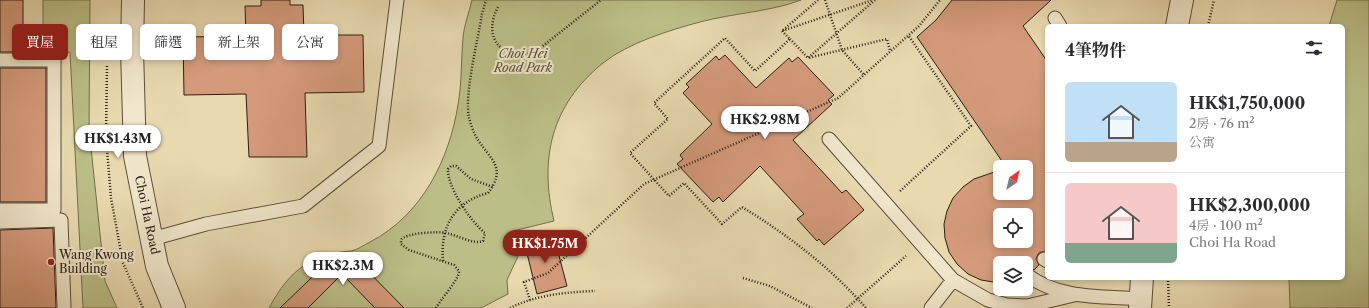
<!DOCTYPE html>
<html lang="zh-TW">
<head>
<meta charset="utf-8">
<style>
	:root { --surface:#fff; --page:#f2f2f3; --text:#2b2b33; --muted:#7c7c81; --line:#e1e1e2; --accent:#8f2418 }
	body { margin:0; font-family:"Libre Caslon Text","Noto Serif TC",serif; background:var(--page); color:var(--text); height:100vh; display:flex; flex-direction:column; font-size:15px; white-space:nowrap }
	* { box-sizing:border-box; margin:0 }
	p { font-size:13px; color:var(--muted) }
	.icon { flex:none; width:22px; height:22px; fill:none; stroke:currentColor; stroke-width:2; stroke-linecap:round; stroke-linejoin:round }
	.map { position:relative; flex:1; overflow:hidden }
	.side { position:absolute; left:1045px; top:24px; width:300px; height:256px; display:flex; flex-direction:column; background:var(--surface); border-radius:6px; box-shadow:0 2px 6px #0003 }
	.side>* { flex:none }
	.top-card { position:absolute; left:12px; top:24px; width:380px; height:36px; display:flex; gap:8px }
	.needle { width:26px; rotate:34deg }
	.controls { position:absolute; left:993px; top:160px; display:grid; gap:8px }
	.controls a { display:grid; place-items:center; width:40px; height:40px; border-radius:6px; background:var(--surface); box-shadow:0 2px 6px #0003; font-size:20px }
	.price { position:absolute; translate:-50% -34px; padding:0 9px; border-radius:14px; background:#fff; color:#222; font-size:13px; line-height:26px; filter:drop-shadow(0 1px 2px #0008) }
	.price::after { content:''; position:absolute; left:50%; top:24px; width:12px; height:9px; margin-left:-6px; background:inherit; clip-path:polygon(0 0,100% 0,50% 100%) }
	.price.on { background:var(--accent); color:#fff }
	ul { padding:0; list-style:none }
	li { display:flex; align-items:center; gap:12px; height:100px; padding:0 20px }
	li+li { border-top:1px solid var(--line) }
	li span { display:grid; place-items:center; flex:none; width:112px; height:80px; border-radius:6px; color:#555 }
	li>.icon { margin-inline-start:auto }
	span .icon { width:48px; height:48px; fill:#fffc; stroke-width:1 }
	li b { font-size:17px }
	h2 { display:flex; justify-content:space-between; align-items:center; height:48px; padding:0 20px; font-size:17px }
	.tag { padding:0 14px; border-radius:6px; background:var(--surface); box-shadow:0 2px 6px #0003; font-size:14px; line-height:36px }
	.tag.on { background:var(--accent); color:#fff }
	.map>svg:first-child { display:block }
	.green { fill:#bbbe87; stroke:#726e4f }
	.building { fill:#d49a7b; stroke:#291e17; fill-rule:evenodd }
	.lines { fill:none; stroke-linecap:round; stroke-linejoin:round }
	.service-casing { stroke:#594d3d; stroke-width:15 }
	.minor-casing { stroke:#594d3d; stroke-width:24 }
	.tertiary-casing { stroke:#594d3d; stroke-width:24 }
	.path { stroke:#291e17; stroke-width:2.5; stroke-dasharray:1 2; stroke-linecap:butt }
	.service { stroke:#f0e6cb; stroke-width:13 }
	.minor { stroke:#f0e6cb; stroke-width:22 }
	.tertiary { stroke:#f0e6cb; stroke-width:22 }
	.poi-dot { fill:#8f2418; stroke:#f0e6cb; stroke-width:1.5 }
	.labels { text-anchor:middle; stroke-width:4; stroke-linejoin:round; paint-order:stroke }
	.park-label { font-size:12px; font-style:italic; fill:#554e39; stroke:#f0e6cb }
	.street-label { font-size:12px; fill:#291e17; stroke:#f0e6cb }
	.poi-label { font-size:12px; fill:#291e17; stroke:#f0e6cb; text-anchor:start }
</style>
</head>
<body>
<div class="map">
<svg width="1369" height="308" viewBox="0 0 1369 308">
	<rect width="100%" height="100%" fill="#e8d9af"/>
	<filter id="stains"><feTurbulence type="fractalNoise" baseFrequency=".005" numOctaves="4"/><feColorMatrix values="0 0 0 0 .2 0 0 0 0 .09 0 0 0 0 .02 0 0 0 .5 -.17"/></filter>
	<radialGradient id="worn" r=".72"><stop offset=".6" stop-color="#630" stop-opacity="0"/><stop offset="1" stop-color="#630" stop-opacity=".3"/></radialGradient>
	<path class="green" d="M43 0H90L89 129 105 281 117 308H83L70 52 43 55Z
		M472 0H801C769 12 734 13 700 22 670 30 628 43 603 63 551 105 539 159 554 221L513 231 519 254 507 280 508 294 481 308H269C285 279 300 262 333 253 339 252 345 252 351 251 357 250 364 245 370 242 422 215 449 160 458 105 462 82 461 60 463 38 464 25 469 13 472 0Z
		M1337 0H1369V308H1290L1289 278H1343V26H1329Z"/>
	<path class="building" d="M0 0H23V52H0Z
		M261 0H290V5H303L304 35H363L364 92 305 93 307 157H249L246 94 184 95 183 37 246 36 245 6H261Z
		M952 0H1051L1023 26 1047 61V252H1041L1038 254 1036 259 1039 265 1034 270 1026 267V263H1000V283L981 280 968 274 957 264 949 252 945 238 944 224 947 211 953 198 963 187 974 179 1000 170V193H1026V167H1006L917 37 936 20ZM1000 215H1026V241H1000Z
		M725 55 756 88 789 58 792 62 798 57 834 95 828 100 832 104 793 140 842 193 846 190 864 210 824 245 819 239 817 241 797 219 804 214 760 166 723 202 719 197 713 202 677 164 683 159 680 155 712 124 683 93 689 87 686 84 716 56 719 60Z
		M0 68H46V202H0Z
		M53 228 56 308H0V230Z
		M553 233 567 286 537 294 524 241Z
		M351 254 404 308H375L342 274 308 308H280L332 258 340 265Z"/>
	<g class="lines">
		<defs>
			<path id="service" d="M1055 18 1060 26
				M0 60H54V210H0
				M829 139 953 280 988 300 1007 305 1027 306 1074 295
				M0 222 61 220 64 308
				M152 239 206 224 303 206 379 146 397 0
				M1044 259 1047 261
				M1027 275C1061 300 1101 296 1141 299
				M931 308 953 280"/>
			<path id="minor" d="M1177 26 1182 0
				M1140 308 1142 278"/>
			<path id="tertiary" d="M133 0 132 49 135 156 157 266 174 308"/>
		</defs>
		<use href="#service" class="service-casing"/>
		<use href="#minor" class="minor-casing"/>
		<use href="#tertiary" class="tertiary-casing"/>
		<path class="path" d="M818 0 782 31 873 0
			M825 0 842 50 864 75
			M875 0 808 58 887 39 890 51
			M498 7C482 37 501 61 534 53L601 0
			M1208 26 1214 0
			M782 31 790 39 755 71 725 38 654 103 668 119 630 153 669 196 684 183 722 224 742 207C788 235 830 267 866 308
			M790 39 808 58
			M107 66 106 137 111 198 123 263 143 308
			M900 191 971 126 908 35
			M443 261C440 227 454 202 488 193 507 168 491 160 478 140 474 134 471 125 469 118 464 94 478 40 482 14L486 0
			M743 278 770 286 812 308
			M1168 278 1169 308
			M530 300 524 282 548 273 644 184 838 98 919 26 940 0
			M436 308C441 299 460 278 459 271L454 265 409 250 401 244V240C404 233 439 231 446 233 457 235 474 245 483 241L485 233C471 222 447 187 448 169L451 166H456L471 179 493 187
			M510 308C536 295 566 292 595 291
			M847 308 906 256"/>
		<use href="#service" class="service"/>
		<use href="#minor" class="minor"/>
		<use href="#tertiary" class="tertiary"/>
	</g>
	<circle class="poi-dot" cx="51" cy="262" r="4"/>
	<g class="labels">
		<g class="park-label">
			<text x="523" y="58">Choi Hei<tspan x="523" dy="14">Road Park</tspan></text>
		</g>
		<g class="street-label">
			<text transform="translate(147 215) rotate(78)" y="4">Choi Ha Road</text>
		</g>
		<g class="poi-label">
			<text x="59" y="259">Wang Kwong<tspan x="59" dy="14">Building</tspan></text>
		</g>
	</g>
	<rect width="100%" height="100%" filter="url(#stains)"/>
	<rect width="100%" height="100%" fill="url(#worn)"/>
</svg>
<div class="controls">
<a><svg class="needle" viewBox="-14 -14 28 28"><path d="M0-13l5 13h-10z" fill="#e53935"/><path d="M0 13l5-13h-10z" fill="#7c7c81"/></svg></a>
<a><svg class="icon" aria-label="locate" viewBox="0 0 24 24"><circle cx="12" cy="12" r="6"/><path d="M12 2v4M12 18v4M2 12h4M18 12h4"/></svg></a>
<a><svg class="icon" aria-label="layers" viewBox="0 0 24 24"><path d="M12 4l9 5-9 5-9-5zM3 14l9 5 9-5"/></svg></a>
</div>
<b class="price" style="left:765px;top:140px">HK$2.98M</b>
<b class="price" style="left:118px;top:159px">HK$1.43M</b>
<b class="price on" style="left:545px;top:264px">HK$1.75M</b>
<b class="price" style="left:343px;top:286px">HK$2.3M</b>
<div class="top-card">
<a class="tag on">買屋</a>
<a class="tag">租屋</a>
<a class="tag">篩選</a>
<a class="tag">新上架</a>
<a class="tag">公寓</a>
</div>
<section class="side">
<h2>4筆物件<svg class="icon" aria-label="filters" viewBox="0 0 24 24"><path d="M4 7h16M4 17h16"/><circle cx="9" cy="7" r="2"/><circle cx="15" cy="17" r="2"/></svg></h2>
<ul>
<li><span style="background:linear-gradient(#bfe0f5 75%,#b9a48a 0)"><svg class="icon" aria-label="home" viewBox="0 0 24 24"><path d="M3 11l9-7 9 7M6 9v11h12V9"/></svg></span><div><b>HK$1,750,000</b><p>2房 · 76 m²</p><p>公寓</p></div></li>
<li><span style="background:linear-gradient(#f6c9c9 75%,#7fa58c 0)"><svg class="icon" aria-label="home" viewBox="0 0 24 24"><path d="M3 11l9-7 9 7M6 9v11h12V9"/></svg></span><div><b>HK$2,300,000</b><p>4房 · 100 m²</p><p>Choi Ha Road</p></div></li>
</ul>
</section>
</div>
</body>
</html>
